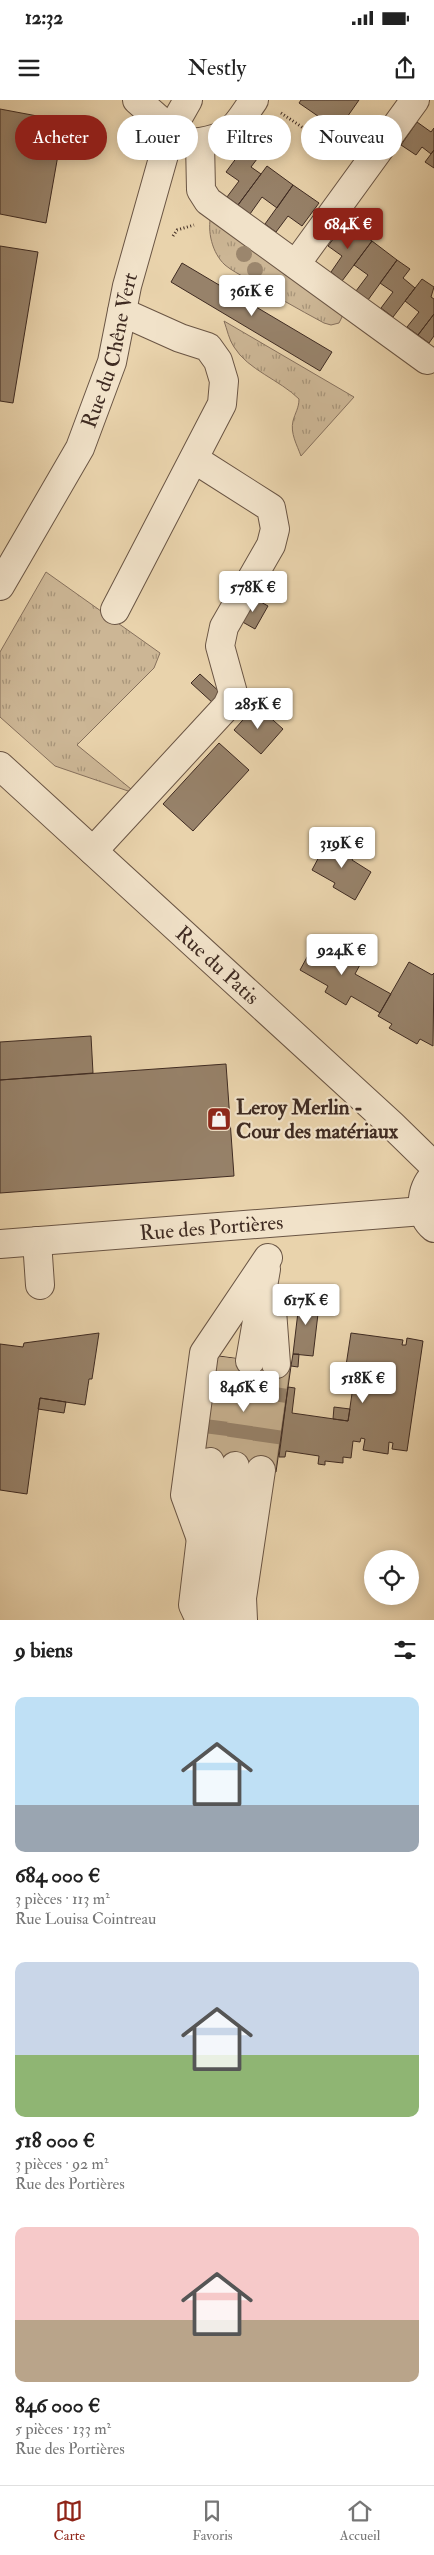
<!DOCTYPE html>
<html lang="fr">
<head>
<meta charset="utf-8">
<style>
	:root { --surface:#fff; --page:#f6f6f6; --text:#222; --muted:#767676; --line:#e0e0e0; --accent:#8f2418 }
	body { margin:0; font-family:"IM FELL Double Pica",serif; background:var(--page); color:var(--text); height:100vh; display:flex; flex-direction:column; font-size:19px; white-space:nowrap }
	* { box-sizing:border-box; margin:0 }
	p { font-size:16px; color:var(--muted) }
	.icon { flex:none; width:28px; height:28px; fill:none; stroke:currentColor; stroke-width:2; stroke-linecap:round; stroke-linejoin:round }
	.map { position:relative; height:1520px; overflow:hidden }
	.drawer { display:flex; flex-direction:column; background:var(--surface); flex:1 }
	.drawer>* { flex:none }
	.hud { position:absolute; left:15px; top:15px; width:405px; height:45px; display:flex; gap:10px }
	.tools { position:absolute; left:364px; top:1450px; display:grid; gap:10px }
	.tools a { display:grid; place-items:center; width:55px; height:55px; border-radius:50%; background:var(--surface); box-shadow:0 2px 12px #0003; font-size:25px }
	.price { position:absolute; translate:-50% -42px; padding:0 11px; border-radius:5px; background:#fff; color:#222; font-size:16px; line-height:32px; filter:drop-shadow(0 1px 2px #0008) }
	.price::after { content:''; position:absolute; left:50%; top:30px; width:15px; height:11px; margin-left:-8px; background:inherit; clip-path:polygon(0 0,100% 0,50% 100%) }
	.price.current { background:var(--accent); color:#fff }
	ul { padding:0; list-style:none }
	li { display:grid; align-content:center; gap:10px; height:265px; padding:0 15px }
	li span { display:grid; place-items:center; height:155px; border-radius:10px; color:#555 }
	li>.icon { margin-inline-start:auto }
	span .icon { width:90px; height:90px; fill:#fffc; stroke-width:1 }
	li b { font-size:21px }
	h2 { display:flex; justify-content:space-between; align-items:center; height:60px; padding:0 15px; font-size:21px }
	.chip { padding:0 18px; border-radius:22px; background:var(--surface); box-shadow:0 2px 12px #0003; font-size:18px; line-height:45px }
	.chip.current { background:var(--accent); color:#fff }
	.status { display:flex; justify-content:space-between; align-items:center; height:35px; padding:0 25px; background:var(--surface); direction:ltr }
	.status svg { height:14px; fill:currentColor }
	header { display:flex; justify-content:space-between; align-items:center; height:65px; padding:0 15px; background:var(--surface); font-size:22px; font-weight:600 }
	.tabs { display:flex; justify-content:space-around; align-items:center; height:70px; border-top:1px solid var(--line); background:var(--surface); font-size:14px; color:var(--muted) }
	.tabs a { display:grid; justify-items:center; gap:2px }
	.tabs .current { color:var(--accent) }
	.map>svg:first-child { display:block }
	.grass { fill:url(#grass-tufts); stroke:#86705c }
	.building { fill:#97826a; stroke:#3f2b22 }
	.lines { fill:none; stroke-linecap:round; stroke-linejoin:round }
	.minor-tunnel { stroke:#c7b190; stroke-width:28; stroke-dasharray:28 14; stroke-linecap:butt }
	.minor-casing { stroke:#6a5544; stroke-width:30 }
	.path { stroke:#3f2b22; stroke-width:3; stroke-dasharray:1 2.5; stroke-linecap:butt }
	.minor { stroke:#f1e2c9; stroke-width:28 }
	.tree { fill:#9b866d }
	.labels { text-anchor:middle; stroke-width:4.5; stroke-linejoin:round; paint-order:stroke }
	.street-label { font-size:21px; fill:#3f2b22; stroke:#f1e2c9 }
	.poi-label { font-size:21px; font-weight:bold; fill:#3f2b22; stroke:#f1e2c9; text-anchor:start }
</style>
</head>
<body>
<div class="status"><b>12:32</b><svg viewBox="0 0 49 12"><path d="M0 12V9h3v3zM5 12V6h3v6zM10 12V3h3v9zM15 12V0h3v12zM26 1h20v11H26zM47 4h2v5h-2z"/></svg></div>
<header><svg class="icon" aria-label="menu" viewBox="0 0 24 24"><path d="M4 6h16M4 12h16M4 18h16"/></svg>Nestly<svg class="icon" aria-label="share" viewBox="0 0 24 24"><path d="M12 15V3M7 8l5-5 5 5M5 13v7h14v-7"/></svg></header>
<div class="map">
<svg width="434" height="1520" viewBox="0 0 434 1520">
	<defs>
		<pattern id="grass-tufts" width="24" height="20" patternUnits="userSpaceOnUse" patternTransform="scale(1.25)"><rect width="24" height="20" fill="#ccb695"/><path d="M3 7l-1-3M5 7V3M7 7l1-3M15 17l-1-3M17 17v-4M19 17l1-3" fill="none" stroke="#a79479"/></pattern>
	</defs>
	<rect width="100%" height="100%" fill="#e9d3ac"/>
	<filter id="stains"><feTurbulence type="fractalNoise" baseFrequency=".004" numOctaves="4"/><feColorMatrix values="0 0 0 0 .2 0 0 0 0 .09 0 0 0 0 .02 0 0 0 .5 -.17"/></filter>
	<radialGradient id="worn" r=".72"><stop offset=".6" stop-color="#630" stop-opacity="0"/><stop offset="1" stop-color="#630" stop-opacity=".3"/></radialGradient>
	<path class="grass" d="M211 115 340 208 342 217 339 223 331 225 324 223C298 209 273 195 248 179 240 175 231 170 225 165 212 153 207 131 211 115Z
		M224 221 354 297 301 356C297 345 290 333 293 321 295 313 299 308 299 299 280 280 248 270 234 247 229 240 227 229 224 221Z
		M46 472 160 553 154 568 77 645 131 689V692L55 666 0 617V552Z"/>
	<path class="building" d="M301 0H359L338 30 299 3Z
		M0 9 64 21 46 123 0 114Z
		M417 22 431 32 434 28V50L431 54 422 47 416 55 401 45Z
		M243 49 257 59 251 67 261 74 238 105 227 97 239 81 226 72Z
		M434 50V68L425 62Z
		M267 66 293 85 277 108 262 97 250 114 238 105Z
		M293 85 319 103 302 126 288 116 276 132 265 124Z
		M345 123 372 141 342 181 331 172 342 156 328 146Z
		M372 141 397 160 368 200 356 191 368 175 354 165Z
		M0 146 38 152 13 303 0 301Z
		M397 160 410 169 403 178 415 188 393 217 381 208 393 192 380 183Z
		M182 163 332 252 320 271 171 182Z
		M422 179 434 187 431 197 434 199V214L418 235 407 227 419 212 405 201Z
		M434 214V236L429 243 418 235Z
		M252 497 268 506 255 529 239 520Z
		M200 574 223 595 214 604 191 583Z
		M256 605 283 629 261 654 234 630Z
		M219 643 249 670 193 731 163 704Z
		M329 738 356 753 352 760 371 772 355 800 333 787 335 783 312 770Z
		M318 837 362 861 355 874 391 894 380 913 351 896 346 905 325 892 328 886 300 870Z
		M409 862 432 875 434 873 433 946 420 939 417 944 389 928 392 924 378 916Z
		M91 936 93 973 0 980V942Z
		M226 964 234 1076 0 1093V980Z
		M300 1195 320 1197 313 1256 293 1254Z
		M99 1233 92 1279H89L85 1305 40 1298 27 1394 0 1390V1244L23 1247 24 1243Z
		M351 1233 403 1240 402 1245H406L407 1238 423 1241 407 1351 392 1349 393 1343 389 1342 388 1354 363 1350 365 1339 361 1338 360 1342 353 1341 351 1358 343 1357V1363L325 1361V1365L318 1364 319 1356 286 1351 285 1357H279L288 1287 295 1288 292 1313 348 1321 355 1273 345 1272Z
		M293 1254H299L298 1267 291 1266Z
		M211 1255 291 1266 276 1372 197 1361Z
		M40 1298 66 1302 64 1313 38 1309Z
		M334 1307 350 1309 348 1321 333 1319Z"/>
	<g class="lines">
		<path class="minor-tunnel" d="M210 1362 223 1257
			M235 1366 250 1261
			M261 1370 276 1264"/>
		<defs>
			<g id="minor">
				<path d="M137 0 171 30"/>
				<path d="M200 42 201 90 208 101 427 260"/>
				<path d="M200 42C234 36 235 27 254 0"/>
				<path d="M296 164 415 0"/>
				<path id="s1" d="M0 486 80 348 112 262 127 186 171 30 188 0"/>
				<path d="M115 510 222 304 224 281 218 261 208 247 180 238 122 212"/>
				<path id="s2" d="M0 666 391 1024 434 1066"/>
				<path d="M93 751 227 606 233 593 220 546 224 527 271 445 275 429 271 408 194 359"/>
				<path d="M434 1075C420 1090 418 1115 434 1128"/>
				<path d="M37 1141 40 1185"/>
				<path id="s3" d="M0 1144 423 1111"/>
				<path d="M271 1197 276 1264"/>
				<path d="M250 1261 266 1169"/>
				<path d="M201 1439 185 1395 204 1253 268 1158"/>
				<path d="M200 1520 193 1505 210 1362"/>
				<path d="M222 1520 217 1503 235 1366"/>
				<path d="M243 1520 242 1498 261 1370"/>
			</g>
		</defs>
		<use href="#minor" class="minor-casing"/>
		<path class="path" d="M281 13 345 56
			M173 136 177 130 194 125"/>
		<use href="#minor" class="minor"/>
	</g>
	<g class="tree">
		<circle cx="244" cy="154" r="8"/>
		<circle cx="255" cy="170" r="8"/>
	</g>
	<defs>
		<symbol id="shop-square" viewBox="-11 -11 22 22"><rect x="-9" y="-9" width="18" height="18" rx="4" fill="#8f2418" stroke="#f1e2c9"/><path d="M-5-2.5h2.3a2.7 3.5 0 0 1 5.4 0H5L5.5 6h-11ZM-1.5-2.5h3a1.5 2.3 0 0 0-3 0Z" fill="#fff"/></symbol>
	</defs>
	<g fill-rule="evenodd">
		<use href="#shop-square" x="205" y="1005" width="28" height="28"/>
	</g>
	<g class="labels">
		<g class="street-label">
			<text dy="7" stroke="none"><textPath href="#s1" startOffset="262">Rue du Chêne Vert</textPath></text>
			<text dy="7" stroke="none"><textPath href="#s2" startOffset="295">Rue du Patis</textPath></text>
			<text dy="7" stroke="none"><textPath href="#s3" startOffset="212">Rue des Portières</textPath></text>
		</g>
		<g class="poi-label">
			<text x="236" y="1014">Leroy Merlin -<tspan x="236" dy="24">Cour des matériaux</tspan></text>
		</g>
	</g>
	<rect width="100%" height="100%" filter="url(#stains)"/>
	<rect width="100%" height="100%" fill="url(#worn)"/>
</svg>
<div class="tools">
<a><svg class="icon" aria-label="locate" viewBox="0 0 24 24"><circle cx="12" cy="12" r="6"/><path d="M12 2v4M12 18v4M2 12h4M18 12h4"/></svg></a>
</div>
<b class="price current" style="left:348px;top:150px">684K €</b>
<b class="price" style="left:252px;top:217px">361K €</b>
<b class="price" style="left:253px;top:513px">578K €</b>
<b class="price" style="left:258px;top:630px">285K €</b>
<b class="price" style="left:342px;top:769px">319K €</b>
<b class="price" style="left:342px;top:876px">924K €</b>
<b class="price" style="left:306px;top:1226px">617K €</b>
<b class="price" style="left:363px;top:1304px">518K €</b>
<b class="price" style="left:244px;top:1313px">846K €</b>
<div class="hud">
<a class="chip current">Acheter</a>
<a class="chip">Louer</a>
<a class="chip">Filtres</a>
<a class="chip">Nouveau</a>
</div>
</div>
<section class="drawer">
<h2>9 biens<svg class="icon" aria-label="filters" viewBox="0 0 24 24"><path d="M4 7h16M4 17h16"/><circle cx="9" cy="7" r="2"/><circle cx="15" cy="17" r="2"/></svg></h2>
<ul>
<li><span style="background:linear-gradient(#bfe0f5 70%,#9aa5b1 0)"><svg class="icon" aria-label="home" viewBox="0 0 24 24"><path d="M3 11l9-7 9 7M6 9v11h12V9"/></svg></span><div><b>684 000 €</b><p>3 pièces · 113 m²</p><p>Rue Louisa Cointreau</p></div></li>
<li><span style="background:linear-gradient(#c9d6e8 60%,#8fb573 0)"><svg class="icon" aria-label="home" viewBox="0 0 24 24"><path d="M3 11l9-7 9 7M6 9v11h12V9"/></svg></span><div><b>518 000 €</b><p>3 pièces · 92 m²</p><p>Rue des Portières</p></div></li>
<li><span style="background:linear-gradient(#f6c9c9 60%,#b9a48a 0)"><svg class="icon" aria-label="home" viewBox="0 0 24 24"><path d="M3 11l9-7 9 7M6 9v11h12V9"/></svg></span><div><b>846 000 €</b><p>5 pièces · 133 m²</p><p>Rue des Portières</p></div></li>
</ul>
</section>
<nav class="tabs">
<a class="current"><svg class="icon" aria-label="map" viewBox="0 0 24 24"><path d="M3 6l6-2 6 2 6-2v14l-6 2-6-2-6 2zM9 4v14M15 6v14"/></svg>Carte</a>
<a><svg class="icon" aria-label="saved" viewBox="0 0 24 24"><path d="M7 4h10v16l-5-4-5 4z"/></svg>Favoris</a>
<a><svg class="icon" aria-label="home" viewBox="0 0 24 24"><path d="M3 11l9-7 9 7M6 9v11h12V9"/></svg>Accueil</a>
</nav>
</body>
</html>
